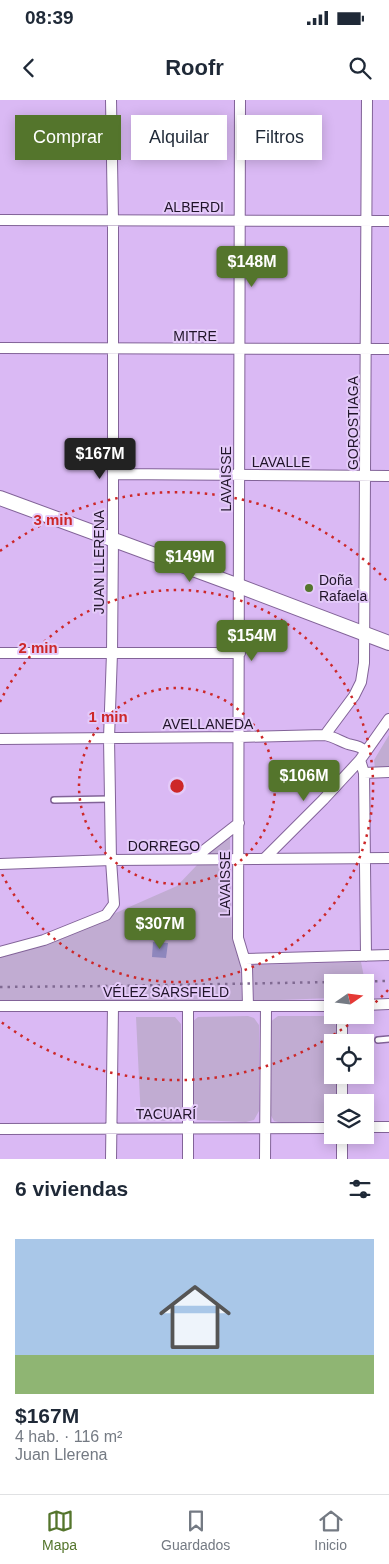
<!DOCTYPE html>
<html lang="es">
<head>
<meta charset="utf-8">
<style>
	:root { --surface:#fff; --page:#f6f6f7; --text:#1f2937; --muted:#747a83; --line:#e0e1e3; --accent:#54752c }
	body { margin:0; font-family:Helvetica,sans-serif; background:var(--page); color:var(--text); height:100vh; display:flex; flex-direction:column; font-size:19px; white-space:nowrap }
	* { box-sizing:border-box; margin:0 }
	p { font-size:16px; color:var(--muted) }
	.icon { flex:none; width:28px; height:28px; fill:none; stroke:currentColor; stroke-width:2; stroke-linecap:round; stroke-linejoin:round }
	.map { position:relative; height:1059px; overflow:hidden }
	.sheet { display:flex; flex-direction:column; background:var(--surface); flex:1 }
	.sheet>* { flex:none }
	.hud { position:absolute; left:15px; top:15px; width:360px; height:45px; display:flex; gap:10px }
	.needle { width:32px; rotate:76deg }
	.controls { position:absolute; left:324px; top:874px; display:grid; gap:10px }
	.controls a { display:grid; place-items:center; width:50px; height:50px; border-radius:0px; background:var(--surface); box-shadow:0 2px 12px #0003; font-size:25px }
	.price { position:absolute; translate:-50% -42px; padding:0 11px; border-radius:5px; background:var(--accent); color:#fff; font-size:16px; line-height:32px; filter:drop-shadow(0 1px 2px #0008) }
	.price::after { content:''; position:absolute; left:50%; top:30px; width:15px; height:11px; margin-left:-8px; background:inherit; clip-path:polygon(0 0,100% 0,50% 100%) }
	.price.selected { background:#222; color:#fff }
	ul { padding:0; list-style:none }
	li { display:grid; align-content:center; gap:10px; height:265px; padding:0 15px }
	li+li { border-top:1px solid var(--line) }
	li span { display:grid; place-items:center; height:155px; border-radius:0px; color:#555 }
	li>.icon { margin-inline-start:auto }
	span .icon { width:90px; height:90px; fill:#fffc; stroke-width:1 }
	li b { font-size:21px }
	h2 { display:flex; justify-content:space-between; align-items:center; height:60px; padding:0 15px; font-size:21px }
	.chip { padding:0 18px; border-radius:0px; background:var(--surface); box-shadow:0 2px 12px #0003; font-size:18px; line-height:45px }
	.chip.selected { background:var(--accent); color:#fff }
	.status { display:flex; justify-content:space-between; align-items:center; height:35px; padding:0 25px; background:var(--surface); direction:ltr }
	.status svg { height:14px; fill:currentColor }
	header { display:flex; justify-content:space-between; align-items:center; height:65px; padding:0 15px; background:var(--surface); font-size:22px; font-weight:700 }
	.tabs { display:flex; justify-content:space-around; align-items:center; height:70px; border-top:1px solid var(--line); background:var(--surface); font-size:14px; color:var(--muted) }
	.tabs a { display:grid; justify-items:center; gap:2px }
	.tabs .selected { color:var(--accent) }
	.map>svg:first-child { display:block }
	.green { fill:#c1acd2 }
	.building { fill:#8e87bd }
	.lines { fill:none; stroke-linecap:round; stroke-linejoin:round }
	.service-casing { stroke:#826398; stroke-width:8 }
	.minor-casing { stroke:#826398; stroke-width:12 }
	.secondary-casing { stroke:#826398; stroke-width:16 }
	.service { stroke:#fff; stroke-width:5 }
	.minor { stroke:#fff; stroke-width:10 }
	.secondary { stroke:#fff; stroke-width:14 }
	.rail { stroke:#806a92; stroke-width:2.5; stroke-dasharray:2.5 5; stroke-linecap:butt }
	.ring { fill:none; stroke:#cd2728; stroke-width:2.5; stroke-dasharray:2.5 5 }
	.poi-dot { fill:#54752c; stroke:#e4caf9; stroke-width:2 }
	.labels { text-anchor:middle; stroke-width:4; stroke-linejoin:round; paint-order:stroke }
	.street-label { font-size:14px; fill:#201429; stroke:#e4caf9 }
	.poi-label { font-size:14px; fill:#201429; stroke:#e4caf9; text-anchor:start }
	.centre { fill:#cd2728; stroke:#e4caf9; stroke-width:2.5 }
	.ring-label { font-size:15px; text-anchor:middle; font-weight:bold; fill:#cd2728; stroke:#e4caf9; stroke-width:4; stroke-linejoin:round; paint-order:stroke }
</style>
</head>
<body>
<div class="status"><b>08:39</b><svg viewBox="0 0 49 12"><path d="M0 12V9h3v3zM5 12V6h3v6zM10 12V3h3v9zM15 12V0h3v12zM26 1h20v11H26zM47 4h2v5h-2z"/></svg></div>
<header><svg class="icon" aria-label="back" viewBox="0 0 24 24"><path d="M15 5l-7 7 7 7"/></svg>Roofr<svg class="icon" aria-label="search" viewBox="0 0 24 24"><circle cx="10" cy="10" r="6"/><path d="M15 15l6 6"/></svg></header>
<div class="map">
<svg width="389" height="1059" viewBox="0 0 389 1059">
	<rect width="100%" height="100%" fill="#dab9f4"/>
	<path class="green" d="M389 635V667L375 669 374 660Z
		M230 735V754H206Z
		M230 762 232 838 240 861 242 900 0 903V853L111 815 177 786 197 765Z
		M361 862 365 882H332V898L254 901 252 865Z
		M248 916 254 918 259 925V1011L254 1020 246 1022 196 1020 192 1015 191 923 198 917Z
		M278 916H326L334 920 336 926V942H332V975H336V1002H332V1019L330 1021 282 1023 274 1021 269 1012 270 922Z
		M136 917H175L181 924 182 1011 180 1016 173 1021 141 1020Z"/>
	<path class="building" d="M153 842 168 843 166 858 152 857Z"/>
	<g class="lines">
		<defs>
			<path id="service" d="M54 700 110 699
				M378 940 389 939"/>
			<path id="minor" d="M240 0 238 838 247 868 248 906
				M0 120 389 121
				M0 248 389 249
				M113 374 389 376
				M0 553H240
				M325 635 354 596 361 582 364 563 367 0
				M0 639 239 637 325 635C334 637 340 641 348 644 356 646 360 646 366 652
				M360 660 364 673 366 856
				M364 673 389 672
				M193 759 239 723
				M264 759 323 700 360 660 389 619
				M0 764 111 760 389 758
				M0 852 44 840 106 815 114 804 111 760 109 638 112 553 113 439V121L111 0
				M245 859 389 855
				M365 905 389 904
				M0 906H332
				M342 915V942
				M342 975V1002
				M365 1027H389
				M0 1029 332 1028
				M111 1059 113 906
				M188 1059V906
				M265 1059 266 906
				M342 1059V1035"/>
			<path id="secondary" d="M0 398 239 486 389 543"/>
		</defs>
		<use href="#service" class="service-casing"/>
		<use href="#minor" class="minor-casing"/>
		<use href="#secondary" class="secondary-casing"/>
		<use href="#service" class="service"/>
		<use href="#minor" class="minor"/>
		<use href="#secondary" class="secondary"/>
		<path class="rail" d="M0 887 114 886 389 881"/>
	</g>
	<g class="ring">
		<circle cx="177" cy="686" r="98"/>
		<path d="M0 602A196 196 0 1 1 0 770"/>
		<path d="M388 890A294 294 0 0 1 366 911M360 916A294 294 0 0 1 0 921M0 451A294 294 0 0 1 388 482"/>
	</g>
	<circle class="poi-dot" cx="309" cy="488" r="5"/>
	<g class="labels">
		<g class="street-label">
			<text x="194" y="112">ALBERDI</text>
			<text x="195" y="241">MITRE</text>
			<text transform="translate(353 323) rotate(-90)" y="5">GOROSTIAGA</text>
			<text x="281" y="367">LAVALLE</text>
			<text transform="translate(226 379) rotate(-90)" y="5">LAVAISSE</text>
			<text transform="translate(99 462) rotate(-90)" y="5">JUAN LLERENA</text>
			<text x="208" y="629">AVELLANEDA</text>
			<text x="164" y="751">DORREGO</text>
			<text transform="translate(225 784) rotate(-90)" y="5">LAVAISSE</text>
			<text x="166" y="897">VÉLEZ SARSFIELD</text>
			<text x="166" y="1019">TACUARÍ</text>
		</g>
		<g class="poi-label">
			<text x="319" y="485">Doña<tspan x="319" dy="16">Rafaela</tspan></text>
		</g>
	</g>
	<circle cx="177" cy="686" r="8" class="centre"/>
	<g class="ring-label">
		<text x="53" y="425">3 min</text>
		<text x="38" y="553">2 min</text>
		<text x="108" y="622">1 min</text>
	</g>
</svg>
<div class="controls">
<a><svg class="needle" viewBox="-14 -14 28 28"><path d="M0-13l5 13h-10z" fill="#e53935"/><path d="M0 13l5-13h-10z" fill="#747a83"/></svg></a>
<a><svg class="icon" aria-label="locate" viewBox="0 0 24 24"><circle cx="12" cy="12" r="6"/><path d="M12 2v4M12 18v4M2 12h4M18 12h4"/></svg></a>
<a><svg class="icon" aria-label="layers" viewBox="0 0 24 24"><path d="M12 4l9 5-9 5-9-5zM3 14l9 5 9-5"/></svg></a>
</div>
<b class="price" style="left:252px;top:188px">$148M</b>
<b class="price selected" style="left:100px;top:380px">$167M</b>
<b class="price" style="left:190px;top:483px">$149M</b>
<b class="price" style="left:252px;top:562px">$154M</b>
<b class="price" style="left:304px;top:702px">$106M</b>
<b class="price" style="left:160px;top:850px">$307M</b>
<div class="hud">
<a class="chip selected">Comprar</a>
<a class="chip">Alquilar</a>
<a class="chip">Filtros</a>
</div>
</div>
<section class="sheet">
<h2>6 viviendas<svg class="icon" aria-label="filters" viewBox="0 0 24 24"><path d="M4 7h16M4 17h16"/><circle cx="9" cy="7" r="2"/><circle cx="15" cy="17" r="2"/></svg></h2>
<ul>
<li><span style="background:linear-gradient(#a9c7e8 75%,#8fb573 0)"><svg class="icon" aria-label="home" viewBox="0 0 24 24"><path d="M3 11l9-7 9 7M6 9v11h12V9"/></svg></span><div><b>$167M</b><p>4 hab. · 116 m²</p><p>Juan Llerena</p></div></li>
</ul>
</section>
<nav class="tabs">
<a class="selected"><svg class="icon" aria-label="map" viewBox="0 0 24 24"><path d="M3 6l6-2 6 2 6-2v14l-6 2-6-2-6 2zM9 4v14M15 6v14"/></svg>Mapa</a>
<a><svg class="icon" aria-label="saved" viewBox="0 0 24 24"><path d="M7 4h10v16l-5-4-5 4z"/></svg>Guardados</a>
<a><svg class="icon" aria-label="home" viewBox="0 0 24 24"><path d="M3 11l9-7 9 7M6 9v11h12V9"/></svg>Inicio</a>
</nav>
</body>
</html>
